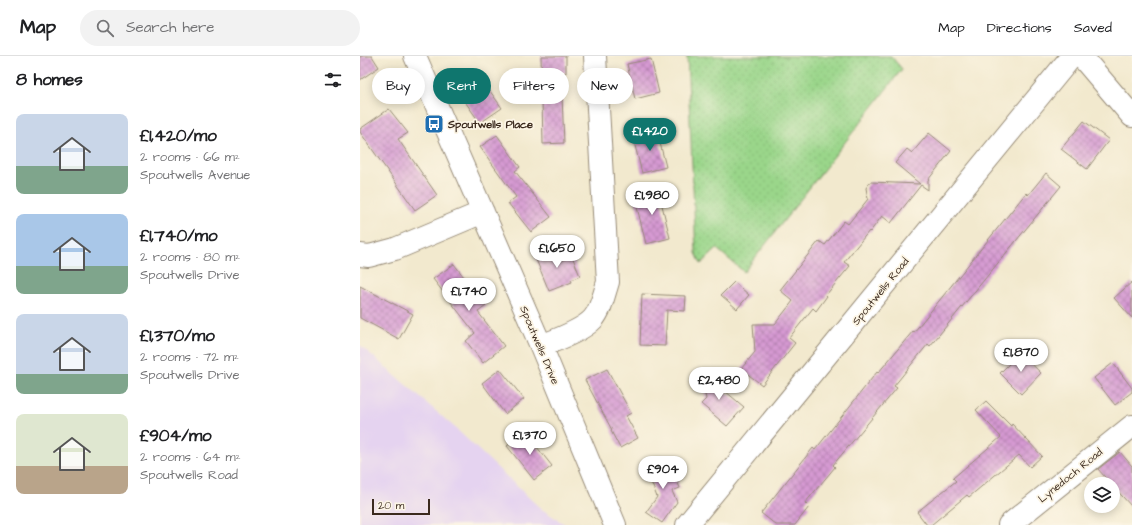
<!DOCTYPE html>
<html lang="en">
<head>
<meta charset="utf-8">
<style>
	:root { --surface:#fff; --page:#f2f2f2; --text:#202124; --muted:#757577; --line:#e0e0e0; --accent:#0f766e }
	body { margin:0; font-family:"Architects Daughter",sans-serif; background:var(--page); color:var(--text); height:100vh; display:flex; flex-direction:column; font-size:15px; white-space:nowrap }
	* { box-sizing:border-box; margin:0 }
	p { font-size:13px; color:var(--muted) }
	.icon { flex:none; width:22px; height:22px; fill:none; stroke:currentColor; stroke-width:2; stroke-linecap:round; stroke-linejoin:round }
	.map { position:relative; flex:1; overflow:hidden }
	.panel { display:flex; flex-direction:column; background:var(--surface); width:360px }
	.panel>* { flex:none }
	.hud { position:absolute; left:12px; top:12px; width:380px; height:36px; display:flex; gap:8px }
	.fabs { position:absolute; left:724px; top:421px; display:grid; gap:8px }
	.fabs a { display:grid; place-items:center; width:36px; height:36px; border-radius:50%; background:var(--surface); box-shadow:0 2px 10px #0003; font-size:20px }
	.scale { position:absolute; left:12px; bottom:10px; width:58px; box-sizing:border-box; padding-left:4px; border:2px solid #3b2a1e; border-top:0; font-size:11px; line-height:14px; white-space:nowrap; color:#3b2a1e; -webkit-text-stroke:3px #fcf5e5; paint-order:stroke }
	.price { position:absolute; translate:-50% -34px; padding:0 9px; border-radius:14px; background:#fff; color:#222; font-size:13px; line-height:26px; filter:drop-shadow(0 1px 2px #0008) }
	.price::after { content:''; position:absolute; left:50%; top:24px; width:12px; height:9px; margin-left:-6px; background:inherit; clip-path:polygon(0 0,100% 0,50% 100%) }
	.price.active { background:var(--accent); color:#fff }
	ul { padding:0; list-style:none }
	li { display:flex; align-items:center; gap:12px; height:100px; padding:0 16px }
	li span { display:grid; place-items:center; flex:none; width:112px; height:80px; border-radius:8px; color:#555 }
	li>.icon { margin-inline-start:auto }
	span .icon { width:48px; height:48px; fill:#fffc; stroke-width:1 }
	li b { font-size:17px }
	h2 { display:flex; justify-content:space-between; align-items:center; height:48px; padding:0 16px; font-size:17px }
	.chip { padding:0 14px; border-radius:18px; background:var(--surface); box-shadow:0 2px 10px #0003; font-size:14px; line-height:36px }
	.chip.active { background:var(--accent); color:#fff }
	header { display:flex; align-items:center; gap:24px; box-sizing:border-box; height:56px; padding:0 20px; background:var(--surface); border-bottom:1px solid var(--line) }
	header strong { font-size:19px }
	nav { display:flex; gap:22px; margin-inline-start:auto; font-size:14px }
	.search { width:280px; height:36px; background:var(--page); display:flex; align-items:center; gap:10px; box-sizing:border-box; padding:0 14px; border-radius:22px; color:var(--muted); font-size:15px }
	main { display:flex; flex:1; min-height:0 }
	.map>svg:first-child { display:block }
	.built { fill:#e5d3f0 }
	.park { fill:url(#park-dots); stroke:#6a8054 }
	.building { fill:url(#building-cross-hatch) }
	.lines { fill:none; stroke-linecap:round; stroke-linejoin:round }
	.minor-casing { stroke:#968a76; stroke-width:24 }
	.minor { stroke:#fff; stroke-width:22 }
	.labels { text-anchor:middle; stroke-width:3.5; stroke-linejoin:round; paint-order:stroke }
	.poi-label { font-size:11px; font-weight:bold; fill:#3b2a1e; stroke:#fcf5e5; text-anchor:start }
	.street-label { font-size:11px; fill:#3b2a1e; stroke:#fcf5e5 }
</style>
</head>
<body>
<header>
<strong>Map</strong>
<div class="search"><svg class="icon" aria-label="search" viewBox="0 0 24 24"><circle cx="10" cy="10" r="6"/><path d="M15 15l6 6"/></svg>Search here</div>
<nav><a>Map</a><a>Directions</a><a>Saved</a></nav>
</header>
<main>
<section class="panel">
<h2>8 homes<svg class="icon" aria-label="filters" viewBox="0 0 24 24"><path d="M4 7h16M4 17h16"/><circle cx="9" cy="7" r="2"/><circle cx="15" cy="17" r="2"/></svg></h2>
<ul>
<li><span style="background:linear-gradient(#c9d6e8 65%,#7fa58c 0)"><svg class="icon" aria-label="home" viewBox="0 0 24 24"><path d="M3 11l9-7 9 7M6 9v11h12V9"/></svg></span><div><b>£1,420/mo</b><p>2 rooms · 66 m²</p><p>Spoutwells Avenue</p></div></li>
<li><span style="background:linear-gradient(#a9c7e8 65%,#7fa58c 0)"><svg class="icon" aria-label="home" viewBox="0 0 24 24"><path d="M3 11l9-7 9 7M6 9v11h12V9"/></svg></span><div><b>£1,740/mo</b><p>2 rooms · 80 m²</p><p>Spoutwells Drive</p></div></li>
<li><span style="background:linear-gradient(#c9d6e8 75%,#7fa58c 0)"><svg class="icon" aria-label="home" viewBox="0 0 24 24"><path d="M3 11l9-7 9 7M6 9v11h12V9"/></svg></span><div><b>£1,370/mo</b><p>2 rooms · 72 m²</p><p>Spoutwells Drive</p></div></li>
<li><span style="background:linear-gradient(#dfe7d0 65%,#b9a48a 0)"><svg class="icon" aria-label="home" viewBox="0 0 24 24"><path d="M3 11l9-7 9 7M6 9v11h12V9"/></svg></span><div><b>£904/mo</b><p>2 rooms · 64 m²</p><p>Spoutwells Road</p></div></li>
</ul>
</section>
<div class="map">
<svg width="772" height="469" viewBox="0 0 772 469">
	<defs>
		<pattern id="park-dots" width="8" height="8" patternUnits="userSpaceOnUse"><rect width="8" height="8" fill="#9ad68a"/><path d="M2 2h.1M6 6h.1" fill="none" stroke="#86b877" stroke-width="1.8" stroke-linecap="round"/></pattern>
		<pattern id="building-cross-hatch" width="8" height="8" patternUnits="userSpaceOnUse"><rect width="8" height="8" fill="#d599d2"/><path d="M0 0l8 8M0 8l8-8" fill="none" stroke="#ae7daa"/></pattern>
	</defs>
	<rect width="100%" height="100%" fill="#fcf5e5"/>
	<filter id="ink" filterUnits="userSpaceOnUse"><feTurbulence type="fractalNoise" baseFrequency=".025" numOctaves="2"/><feDisplacementMap in="SourceGraphic" scale="8" xChannelSelector="R" yChannelSelector="G"/><feConvolveMatrix kernelMatrix="1 2 1 2 8 2 1 2 1" color-interpolation-filters="sRGB"/></filter>
	<filter id="wash" filterUnits="userSpaceOnUse"><feTurbulence type="fractalNoise" baseFrequency=".012" numOctaves="4" result="noise"/><feDisplacementMap in="SourceGraphic" scale="16" xChannelSelector="R" yChannelSelector="G"/><feGaussianBlur stdDeviation="0.9" result="paint"/><feColorMatrix in="noise" values="0 0 0 0 0 0 0 0 0 0 0 0 0 0 0 0 0 1.4 0 .05"/><feComposite in="paint" operator="in"/></filter>
	<g filter="url(#wash)">
		<rect width="100%" height="100%" fill="#f2e9ce"/>
		<path class="built" d="M0 289 93 370 180 452 206 469H0Z"/>
		<path class="park" d="M327 0H531L542 13 384 216 357 193 341 208 336 197Z"/>
		<g id="blocks">
			<path class="building" d="M0 0H12L19 11 0 24Z
				M181 0H206V17H201L204 87 183 88Z
				M291 3 299 37 275 43 267 8Z
				M120 21 142 52 120 67 99 37Z
				M29 53 48 77 38 83 77 139 55 154 0 76V73Z
				M724 65 749 84 727 113 701 93Z
				M297 75 306 111 282 117 273 82Z
				M569 77 591 95 568 124V134L561 129 531 167 522 160 510 176 509 175 484 206 490 210 466 239 467 240 456 255 453 252 429 282 435 287 402 329 381 313 395 296 393 268H415L433 245 420 234 459 185 465 189 484 165 488 168 508 143 506 132 510 126 560 128 535 107 547 93 552 97Z
				M137 79 160 111 155 115 191 161 171 176 148 147 156 141 120 91Z
				M686 117 701 130 570 290 568 288 534 330 537 332 473 409 475 411 445 447 449 451 435 469H416L401 457 453 392 455 394 517 316 518 317 553 275 554 276 666 137 668 139Z
				M298 133 310 182 286 188 274 139Z
				M198 192 203 204 212 200 220 220 211 224 212 226 189 235 175 201Z
				M94 208 107 225 102 229 103 231 109 228 126 250 118 256 144 290 123 307 106 285 115 277 73 223Z
				M374 226 389 239 377 253 361 239Z
				M772 226V262L754 242Z
				M0 230 53 258 39 283 0 262Z
				M282 238 326 240 325 255 307 254 305 290 280 289Z
				M660 297 681 317 661 338 640 317Z
				M753 307 772 332V336L755 349 734 322Z
				M140 313 164 343 145 358 122 327Z
				M247 313 271 357 266 360 278 382 260 392 251 375 252 374 225 324Z
				M339 313 384 351 367 370 341 348 346 343Z
				M626 345 651 370 652 368 682 400 670 411 659 399 609 441 607 439 571 469H567L557 456 596 425 593 422 641 381 616 354Z
				M165 376 192 410 174 424 147 390Z
				M760 396 772 410V451L753 430V428H751L738 413Z
				M307 404 313 418 314 417 320 432 312 435 317 446 302 467 286 456 297 441 286 413Z"/>
		</g>
	</g>
	<g filter="url(#ink)">
		<use href="#blocks" fill-opacity="0" stroke="#968a76" stroke-width="1"/>
		<g class="lines">
			<defs>
				<path id="minor" d="M55 0 181 290 255 469
					M721 0 772 60
					M0 199 9 200 35 193 123 156
					M181 290C196 284 222 275 233 263 241 254 244 238 248 226L235 0
					M327 469 712 0
					M649 469 772 370"/>
			</defs>
			<use href="#minor" class="minor-casing"/>
			<use href="#minor" class="minor"/>
		</g>
	</g>
	<defs>
		<symbol id="bus-square" viewBox="-11 -11 22 22"><rect x="-9" y="-9" width="18" height="18" rx="4" fill="#1f6fb2" stroke="#fcf5e5"/><path d="M-5-6H5V4H4V6H2V4H-2V6H-4V4H-5ZM-3.5-4V0h7V-4ZM-3.5 1.2v1.5H-2V1.2ZM2 1.2v1.5H3.5V1.2Z" fill="#fff"/></symbol>
	</defs>
	<g fill-rule="evenodd">
		<use href="#bus-square" x="63" y="57" width="22" height="22"/>
	</g>
	<g class="labels">
		<g class="poi-label">
			<text x="88" y="72">Spoutwells Place</text>
		</g>
		<g class="street-label">
			<text transform="translate(520 235) rotate(-51)" y="4">Spoutwells Road</text>
			<text transform="translate(180 289) rotate(67)" y="4">Spoutwells Drive</text>
			<text transform="translate(710 419) rotate(-39)" y="4">Lynedoch Road</text>
		</g>
	</g>
</svg>
<div class="fabs">
<a><svg class="icon" aria-label="layers" viewBox="0 0 24 24"><path d="M12 4l9 5-9 5-9-5zM3 14l9 5 9-5"/></svg></a>
</div>
<div class="scale">20 m</div>
<b class="price active" style="left:290px;top:96px">£1,420</b>
<b class="price" style="left:292px;top:160px">£1,980</b>
<b class="price" style="left:197px;top:213px">£1,650</b>
<b class="price" style="left:109px;top:256px">£1,740</b>
<b class="price" style="left:661px;top:317px">£1,870</b>
<b class="price" style="left:359px;top:345px">£2,480</b>
<b class="price" style="left:170px;top:400px">£1,370</b>
<b class="price" style="left:303px;top:434px">£904</b>
<div class="hud">
<a class="chip">Buy</a>
<a class="chip active">Rent</a>
<a class="chip">Filters</a>
<a class="chip">New</a>
</div>
</div>
</main>
</body>
</html>
